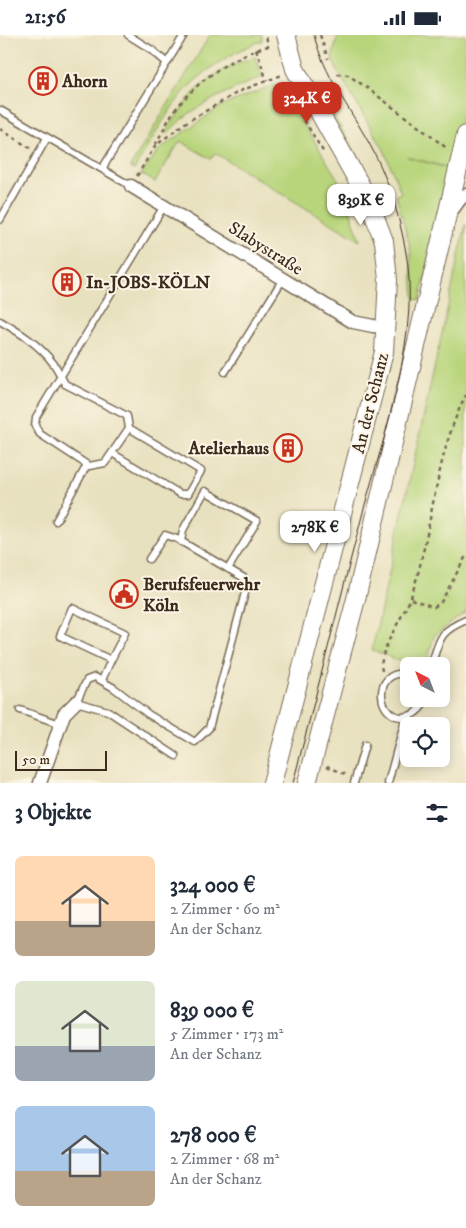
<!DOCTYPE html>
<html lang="de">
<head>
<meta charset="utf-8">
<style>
	:root { --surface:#fff; --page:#f2f2f3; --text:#1f2937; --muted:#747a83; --accent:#c8321e }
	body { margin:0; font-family:"IM FELL DW Pica",serif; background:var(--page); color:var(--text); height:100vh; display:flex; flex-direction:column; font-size:19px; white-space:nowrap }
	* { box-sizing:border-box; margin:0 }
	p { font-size:16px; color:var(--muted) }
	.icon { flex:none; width:28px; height:28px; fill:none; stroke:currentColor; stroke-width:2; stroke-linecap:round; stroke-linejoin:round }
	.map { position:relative; height:748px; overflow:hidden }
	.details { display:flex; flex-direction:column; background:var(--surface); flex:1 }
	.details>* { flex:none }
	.needle { width:32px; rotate:318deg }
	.controls { position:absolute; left:400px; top:622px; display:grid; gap:10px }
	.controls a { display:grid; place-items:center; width:50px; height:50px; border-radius:8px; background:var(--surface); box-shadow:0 2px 12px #0003; font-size:25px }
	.scale { position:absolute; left:15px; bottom:12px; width:92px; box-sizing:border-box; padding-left:5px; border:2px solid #3b2a1e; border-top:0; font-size:14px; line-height:18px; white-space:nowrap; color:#3b2a1e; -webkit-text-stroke:4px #fcf5e5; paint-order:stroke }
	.price { position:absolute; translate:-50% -42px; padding:0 11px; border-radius:10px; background:#fff; color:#222; font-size:16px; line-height:32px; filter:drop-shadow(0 1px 2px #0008) }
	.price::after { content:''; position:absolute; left:50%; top:30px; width:15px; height:11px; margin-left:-8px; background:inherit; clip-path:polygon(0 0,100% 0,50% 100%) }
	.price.on { background:var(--accent); color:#fff }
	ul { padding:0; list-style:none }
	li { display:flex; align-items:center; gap:15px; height:125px; padding:0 15px }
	li span { display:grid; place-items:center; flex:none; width:140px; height:100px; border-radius:8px; color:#555 }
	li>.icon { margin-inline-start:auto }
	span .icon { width:60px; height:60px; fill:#fffc; stroke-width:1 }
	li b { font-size:21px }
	h2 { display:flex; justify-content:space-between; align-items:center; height:60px; padding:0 15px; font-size:21px }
	.status { display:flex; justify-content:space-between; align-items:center; height:35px; padding:0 25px; background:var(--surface); direction:ltr }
	.status svg { height:14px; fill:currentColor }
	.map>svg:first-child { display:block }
	.green { fill:#b8d57b; stroke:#7a804c }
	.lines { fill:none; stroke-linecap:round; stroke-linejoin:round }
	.lane-casing { stroke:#786a56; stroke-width:9 }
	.street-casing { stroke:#786a56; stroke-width:15 }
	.secondary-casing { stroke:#786a56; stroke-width:20 }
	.path { stroke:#786a56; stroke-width:2.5; stroke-dasharray:4 4; stroke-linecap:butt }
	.lane { stroke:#fff; stroke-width:6 }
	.street { stroke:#fff; stroke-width:12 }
	.secondary { stroke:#fff; stroke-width:18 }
	.tram { stroke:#3b2a1e; stroke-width:1 }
	.labels { text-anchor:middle; stroke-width:4; stroke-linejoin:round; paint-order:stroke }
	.poi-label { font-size:18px; font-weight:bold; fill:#3b2a1e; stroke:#fcf5e5; text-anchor:start }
	.street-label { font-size:18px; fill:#3b2a1e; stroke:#fcf5e5 }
</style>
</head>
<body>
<div class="status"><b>21:56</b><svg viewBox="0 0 49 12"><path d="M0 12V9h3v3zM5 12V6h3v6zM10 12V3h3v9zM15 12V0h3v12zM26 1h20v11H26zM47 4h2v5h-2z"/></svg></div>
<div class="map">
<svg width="466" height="748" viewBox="0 0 466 748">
	<rect width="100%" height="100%" fill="#fcf5e5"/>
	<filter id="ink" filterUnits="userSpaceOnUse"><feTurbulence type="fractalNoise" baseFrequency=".02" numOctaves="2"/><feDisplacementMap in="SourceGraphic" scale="10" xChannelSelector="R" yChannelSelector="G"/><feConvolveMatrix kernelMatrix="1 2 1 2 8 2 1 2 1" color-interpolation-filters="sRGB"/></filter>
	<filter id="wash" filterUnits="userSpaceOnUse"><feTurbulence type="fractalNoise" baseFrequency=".0096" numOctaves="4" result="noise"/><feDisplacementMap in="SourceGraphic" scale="20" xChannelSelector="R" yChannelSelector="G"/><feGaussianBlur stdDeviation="1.12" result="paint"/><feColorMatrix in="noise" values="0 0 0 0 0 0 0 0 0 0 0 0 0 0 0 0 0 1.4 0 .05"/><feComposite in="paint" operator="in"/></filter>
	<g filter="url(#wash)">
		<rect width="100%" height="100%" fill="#e8e1bf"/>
		<path class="green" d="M210 0H262V6C235 15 201 37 182 59 164 82 149 109 134 135L130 132Z
			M338 0H466V63L450 133 407 122 450 134 420 265 414 263 410 211 396 160 401 158 384 115 338 37 332 23Z
			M255 22 263 42C237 52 212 63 190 78 181 84 174 92 166 99L165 97C175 84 184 69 195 57 210 41 234 27 255 22Z
			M279 48 337 143 347 165 360 206 215 118 211 124 180 106 155 147 141 139 160 114 221 71Z
			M319 56 359 123 381 172 376 174 313 59Z
			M466 189V577L434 601 426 631H411L372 615Z"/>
	</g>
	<g filter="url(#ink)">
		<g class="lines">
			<defs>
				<path id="lane" d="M128 0 152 15 167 28
					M0 75 131 151
					M102 134 184 0
					M0 185 47 103
					M0 286C19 297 40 310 53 328 58 334 61 342 65 349L127 381 129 393 105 428 89 431 40 399 35 391 36 382 164 171
					M225 337 283 244
					M112 418 180 459H188L201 436 129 393
					M56 486 87 430
					M181 507 183 495 205 456 257 486 228 534
					M149 524 165 500 177 504 244 543 246 554 209 693 195 707 148 679 114 653 95 642 87 645 76 667 108 676 176 721
					M431 631C440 604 438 597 466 585
					M409 639C370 632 376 690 409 681 417 678 423 672 425 664
					M102 645 111 625 60 601 72 573 125 598 111 625
					M20 675 60 689
					M354 748 365 710
					M388 748 406 681"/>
				<path id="street" d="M131 151 353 287 373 291 386 292
					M450 178 461 163 466 160
					M40 748 64 679 76 667"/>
				<path id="secondary" d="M272 748 384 317 388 245 384 206 368 164 295 34 286 0
					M307 748 356 564 466 100"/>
			</defs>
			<use href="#lane" class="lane-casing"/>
			<use href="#street" class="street-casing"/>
			<use href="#secondary" class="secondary-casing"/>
			<path class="path" d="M320 0 328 24
				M256 14 267 46
				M337 39 348 40 366 52 448 114
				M290 57 298 75 324 118
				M0 94 30 113
				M155 110C161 100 166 89 172 79 195 47 230 22 268 11L266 0
				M137 141 155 111 185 88 240 56 282 40
				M411 564 434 572 441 567 466 521
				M382 636C377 617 404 581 411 562 433 496 434 422 466 360
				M327 731 347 740"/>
			<use href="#lane" class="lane"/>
			<use href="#street" class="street"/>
			<use href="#secondary" class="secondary"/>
			<path class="tram" d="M293 748C317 658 339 567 363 477 385 396 422 295 405 212 398 176 387 140 369 108 349 72 324 40 314 0"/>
		</g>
	</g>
	<defs>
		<symbol id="building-ring" viewBox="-11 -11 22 22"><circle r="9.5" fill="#fcf5e5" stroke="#c8321e" stroke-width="1.5"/><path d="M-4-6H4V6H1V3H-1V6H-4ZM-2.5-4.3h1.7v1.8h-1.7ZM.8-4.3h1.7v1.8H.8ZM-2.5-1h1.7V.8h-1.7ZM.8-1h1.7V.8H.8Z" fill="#c8321e"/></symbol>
		<symbol id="civic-ring" viewBox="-11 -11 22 22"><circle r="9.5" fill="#fcf5e5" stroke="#c8321e" stroke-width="1.5"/><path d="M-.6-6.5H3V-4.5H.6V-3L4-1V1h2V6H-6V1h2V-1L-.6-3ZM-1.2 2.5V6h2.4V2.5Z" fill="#c8321e"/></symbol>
	</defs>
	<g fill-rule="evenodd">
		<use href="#building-ring" x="27" y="30" width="32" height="32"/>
		<use href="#building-ring" x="51" y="231" width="32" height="32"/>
		<use href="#building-ring" x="272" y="397" width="32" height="32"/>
		<use href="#civic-ring" x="108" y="543" width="32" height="32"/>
	</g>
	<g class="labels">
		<g class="poi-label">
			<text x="62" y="52">Ahorn</text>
			<text x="86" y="253">In-JOBS-KÖLN</text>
			<text x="269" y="419" text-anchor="end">Atelierhaus</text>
			<text x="143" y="555">Berufsfeuerwehr<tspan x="143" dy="21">Köln</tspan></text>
		</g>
		<g class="street-label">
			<text transform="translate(266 213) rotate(32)" y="6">Slabystraße</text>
			<text transform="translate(370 368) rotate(-76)" y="6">An der Schanz</text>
		</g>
	</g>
</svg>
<div class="controls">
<a><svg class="needle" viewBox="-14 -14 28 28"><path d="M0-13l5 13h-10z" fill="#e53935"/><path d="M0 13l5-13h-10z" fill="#747a83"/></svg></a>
<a><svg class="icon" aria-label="locate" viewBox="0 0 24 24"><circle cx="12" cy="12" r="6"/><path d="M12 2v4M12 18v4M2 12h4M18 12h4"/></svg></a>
</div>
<div class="scale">50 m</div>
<b class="price on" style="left:307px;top:89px">324K €</b>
<b class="price" style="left:361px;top:191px">839K €</b>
<b class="price" style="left:315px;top:518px">278K €</b>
</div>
<section class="details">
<h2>3 Objekte<svg class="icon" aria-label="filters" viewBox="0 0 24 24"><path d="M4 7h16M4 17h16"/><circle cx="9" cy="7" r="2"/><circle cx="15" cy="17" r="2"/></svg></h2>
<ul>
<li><span style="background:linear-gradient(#ffd9b3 65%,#b9a48a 0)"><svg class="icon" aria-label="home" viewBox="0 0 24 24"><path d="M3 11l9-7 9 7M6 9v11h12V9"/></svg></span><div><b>324 000 €</b><p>2 Zimmer · 60 m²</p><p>An der Schanz</p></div></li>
<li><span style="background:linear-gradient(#dfe7d0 65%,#9aa5b1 0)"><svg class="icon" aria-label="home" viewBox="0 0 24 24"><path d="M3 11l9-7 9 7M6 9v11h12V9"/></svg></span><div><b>839 000 €</b><p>5 Zimmer · 173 m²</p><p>An der Schanz</p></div></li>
<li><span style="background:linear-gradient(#a9c7e8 65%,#b9a48a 0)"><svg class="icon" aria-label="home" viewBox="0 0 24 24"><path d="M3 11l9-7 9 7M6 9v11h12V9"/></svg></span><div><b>278 000 €</b><p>2 Zimmer · 68 m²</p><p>An der Schanz</p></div></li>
</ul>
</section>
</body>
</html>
